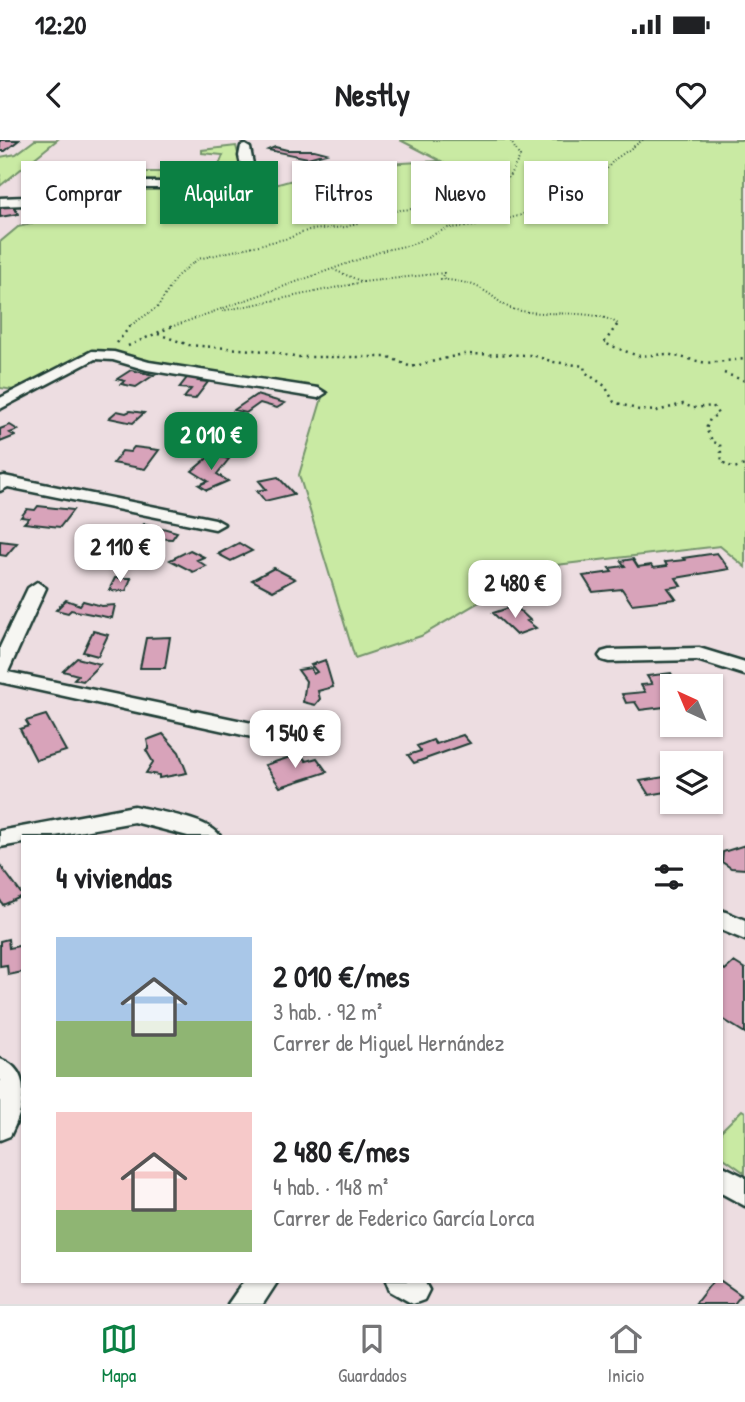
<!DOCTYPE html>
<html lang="es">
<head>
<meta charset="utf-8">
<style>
	:root { --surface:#fff; --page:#f6f6f6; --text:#202124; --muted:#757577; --line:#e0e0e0; --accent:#0b8043 }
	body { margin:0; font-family:"Patrick Hand",sans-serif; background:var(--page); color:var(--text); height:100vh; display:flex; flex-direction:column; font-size:26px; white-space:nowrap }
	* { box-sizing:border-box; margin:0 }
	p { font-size:23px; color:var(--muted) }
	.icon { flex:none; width:38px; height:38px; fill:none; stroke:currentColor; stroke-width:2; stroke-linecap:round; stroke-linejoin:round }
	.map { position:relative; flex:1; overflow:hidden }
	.details { position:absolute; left:21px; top:695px; width:702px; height:448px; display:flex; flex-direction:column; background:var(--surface); border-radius:0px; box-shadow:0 2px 5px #0004 }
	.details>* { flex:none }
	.guide { position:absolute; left:21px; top:21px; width:704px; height:63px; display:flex; gap:14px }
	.needle { width:46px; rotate:316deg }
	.buttons { position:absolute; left:660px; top:534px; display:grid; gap:14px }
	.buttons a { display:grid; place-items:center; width:63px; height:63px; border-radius:0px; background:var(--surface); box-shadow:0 2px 5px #0004; font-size:35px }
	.price { position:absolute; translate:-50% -60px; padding:0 16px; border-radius:14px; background:#fff; color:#222; font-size:23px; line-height:46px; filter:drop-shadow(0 2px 4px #0008) }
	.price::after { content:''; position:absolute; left:50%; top:42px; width:21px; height:16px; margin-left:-10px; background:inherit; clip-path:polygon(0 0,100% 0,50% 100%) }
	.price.selected { background:var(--accent); color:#fff }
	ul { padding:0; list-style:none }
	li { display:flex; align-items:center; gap:21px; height:175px; padding:0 35px }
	li span { display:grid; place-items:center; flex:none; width:196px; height:140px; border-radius:0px; color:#555 }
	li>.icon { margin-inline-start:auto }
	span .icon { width:84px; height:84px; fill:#fffc; stroke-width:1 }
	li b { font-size:30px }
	h2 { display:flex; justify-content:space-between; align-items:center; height:84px; padding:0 35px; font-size:30px }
	.tag { padding:0 24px; border-radius:0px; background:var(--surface); box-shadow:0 2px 5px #0004; font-size:24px; line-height:63px }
	.tag.selected { background:var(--accent); color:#fff }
	.status { display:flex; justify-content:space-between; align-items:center; height:49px; padding:0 35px; background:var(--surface); direction:ltr }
	.status svg { height:19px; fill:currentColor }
	header { display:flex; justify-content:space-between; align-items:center; height:91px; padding:0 35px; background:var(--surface); font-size:32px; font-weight:700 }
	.dock { display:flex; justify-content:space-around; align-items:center; height:98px; border-top:2px solid var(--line); background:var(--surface); font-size:19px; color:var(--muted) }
	.dock a { display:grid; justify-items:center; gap:4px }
	.dock .selected { color:var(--accent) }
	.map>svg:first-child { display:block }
	.green { fill:#c9eaa3; stroke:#74946c; stroke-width:2 }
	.building { fill:#d8a3ba; stroke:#1f3d34; stroke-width:2 }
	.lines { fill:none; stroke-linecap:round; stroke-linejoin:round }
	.minor-casing { stroke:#1f3d34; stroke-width:5 }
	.path-far1 { stroke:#1f3d34; stroke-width:2; stroke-dasharray:1 2.5; stroke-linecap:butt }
	.path { stroke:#1f3d34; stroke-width:2.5; stroke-dasharray:2 4.5; stroke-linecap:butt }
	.minor { fill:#f6f6f2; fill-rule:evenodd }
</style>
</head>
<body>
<div class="status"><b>12:20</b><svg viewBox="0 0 49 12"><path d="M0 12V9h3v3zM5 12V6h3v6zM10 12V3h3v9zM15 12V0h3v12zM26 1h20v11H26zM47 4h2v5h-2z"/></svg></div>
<header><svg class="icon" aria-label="back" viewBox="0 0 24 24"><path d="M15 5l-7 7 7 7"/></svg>Nestly<svg class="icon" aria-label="heart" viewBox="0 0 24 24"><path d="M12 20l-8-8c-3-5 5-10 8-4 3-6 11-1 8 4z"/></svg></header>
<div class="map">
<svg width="745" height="1164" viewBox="0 0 745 1164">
	<rect width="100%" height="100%" fill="#eddde1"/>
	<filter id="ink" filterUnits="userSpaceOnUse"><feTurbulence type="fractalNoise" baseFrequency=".0143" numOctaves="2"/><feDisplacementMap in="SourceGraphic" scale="14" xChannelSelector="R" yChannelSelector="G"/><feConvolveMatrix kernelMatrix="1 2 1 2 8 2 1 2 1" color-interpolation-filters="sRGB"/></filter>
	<g filter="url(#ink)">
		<path class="green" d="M35 0H57L0 46V17L16 14Z
			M400 0H745V427L720 406 539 427 421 496 355 518 299 335 324 251 93 211 14 250 0 248V102L18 87 50 79 21 63 118 46H271L344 26 441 21Z
			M236 6 245 39 239 43 136 40 141 32H161L169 36 217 30 223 15 202 13V10Z
			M742 970 745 972V1033L721 1016V991Z"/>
		<path class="building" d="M0 0H19L5 11H0Z
			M275 7 287 10H314L326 13 308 18 268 10Z
			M72 23 83 26 51 37 53 39 40 41 33 33Z
			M13 65 18 74 0 77V68Z
			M131 230 154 235 136 247 121 244 125 241 117 239Z
			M190 234 202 236 198 241 208 242 195 259 184 258 191 249 179 248Z
			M256 255 285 263 277 268 260 263 246 273 234 270Z
			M117 271 126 273 130 271 144 273 133 283 109 278Z
			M10 285 18 290 10 293 15 296 0 302V289Z
			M134 307 159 310 145 329 113 323 122 311 130 312Z
			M211 315 229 319 217 334 228 341 207 350 199 345 208 341 192 331Z
			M278 337 294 354 265 361 257 351 266 349 259 341Z
			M38 366 73 370 60 387 24 383 29 378 21 377 27 369 35 370Z
			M144 384 156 386 153 389 161 390 163 388 177 392 172 399 151 398 153 395 137 392Z
			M0 401 17 403 6 416 0 415Z
			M239 403 252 411 231 421 218 414Z
			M190 410 204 417 197 420 206 426 193 432 170 420Z
			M717 413 729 429 676 438 681 446 668 448 676 459 632 464 622 449 593 452 583 436 612 432 609 428 625 426 621 421 633 419 638 427 651 425 653 428 667 426 665 422 685 420 683 418Z
			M274 428 295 439 273 451 252 440Z
			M115 438H131L126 451 109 450Z
			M66 460 80 465 83 461 102 466 115 465 112 478 71 470 68 473 56 470Z
			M515 466 530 480 527 481 536 488 516 495 493 473Z
			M93 491 108 495 98 516 83 512Z
			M170 497 165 528H140L146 498Z
			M77 518 100 524 83 541 74 539 78 535 63 531Z
			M325 520 333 547 318 551 320 559 315 565 303 562 306 541 298 530 311 528 313 534 317 532 311 525Z
			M671 533 677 545 714 540 721 552 710 553V546H672V566L640 570 635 562 626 563 622 554 645 552 641 545 652 544 647 536Z
			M46 575 66 611 36 620 20 589 29 586 26 581Z
			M163 594 179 612 187 633 159 638V635L146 633 153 622 146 610 149 609 147 600Z
			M463 595 470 603 414 623 408 615 421 611 417 606 433 600 436 604Z
			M300 614 306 621 317 618 327 632 280 647 265 625Z
			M664 637 672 651 649 655 640 641Z
			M745 705V729L731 728 722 722 723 712Z
			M0 725 23 756 3 765 0 760Z
			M8 799 9 808 23 805V832L8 835 7 825 0 826V801Z
			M734 822 745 829V893L721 878V827L725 830Z
			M713 1141H721L741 1155 734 1164H695Z"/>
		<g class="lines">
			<defs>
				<path id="minor" d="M245 5 250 8 256 41 240 48H121L25 65 0 66V58L25 57 121 42H238L244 39 239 16 241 6Z
					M92 211 114 212 149 222 318 248 326 253 318 258 147 230 113 220 95 219 0 269V258Z
					M4 336 215 379 224 384 215 389 8 347 0 351V337Z
					M37 442 46 448 8 532 252 583 296 584 300 589 296 594 252 597 0 542V507L28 448Z
					M699 508 745 522V535L697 520 609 522 602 520 599 516 602 512 609 510Z
					M134 666C154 671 209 678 220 696H188L134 682 55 696H23V703L0 707V691Z
					M721 770 745 780V800L721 790Z
					M0 919C35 931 23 971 10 996L0 1000Z
					M721 1025 745 1037V1066L721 1053Z
					M244 1141H278L263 1164H228Z
					M386 1141H424L429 1150 424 1160 413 1164 390 1151Z"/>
			</defs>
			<use href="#minor" class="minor-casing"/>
			<path class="path-far1" d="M363 142 444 133 441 139C455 141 471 142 483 150 496 157 501 166 516 170 547 177 595 168 618 184L616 187
				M222 171 363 142 334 130
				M128 187 158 167 177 136 198 119 289 98 309 90 346 87 391 71 432 67 459 56 504 45 520 17 510 0
				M171 187 385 110 410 105 448 88 475 86 519 76 545 63 593 46 614 20 643 0"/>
			<path class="path" d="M617 185 604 203 638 216 667 214 706 223 745 219
				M158 194 189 205 265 211 294 217H389L411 227 463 214 532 215 554 222 584 226 585 232 605 246 614 262 639 270 657 271 683 264 693 268 713 266 718 274 710 279 706 289 713 302 720 304 722 322 734 328 745 325
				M117 203 131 185
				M128 206 175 185
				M724 233 745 241"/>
			<use href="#minor" class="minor"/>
		</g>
	</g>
</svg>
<div class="buttons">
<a><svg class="needle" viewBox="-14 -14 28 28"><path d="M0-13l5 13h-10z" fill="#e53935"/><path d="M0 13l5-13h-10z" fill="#757577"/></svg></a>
<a><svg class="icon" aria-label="layers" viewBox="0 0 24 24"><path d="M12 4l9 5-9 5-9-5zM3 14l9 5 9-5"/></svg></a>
</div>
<b class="price selected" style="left:211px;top:332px">2 010 €</b>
<b class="price" style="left:120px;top:444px">2 110 €</b>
<b class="price" style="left:515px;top:480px">2 480 €</b>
<b class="price" style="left:295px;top:630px">1 540 €</b>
<div class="guide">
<a class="tag">Comprar</a>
<a class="tag selected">Alquilar</a>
<a class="tag">Filtros</a>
<a class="tag">Nuevo</a>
<a class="tag">Piso</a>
</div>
<section class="details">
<h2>4 viviendas<svg class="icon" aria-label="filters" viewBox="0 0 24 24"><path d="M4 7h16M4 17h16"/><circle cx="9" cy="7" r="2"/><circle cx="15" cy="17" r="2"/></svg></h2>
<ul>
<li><span style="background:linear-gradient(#a9c7e8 60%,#8fb573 0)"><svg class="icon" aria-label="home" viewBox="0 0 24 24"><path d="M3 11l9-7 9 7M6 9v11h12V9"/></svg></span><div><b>2 010 €/mes</b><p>3 hab. · 92 m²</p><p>Carrer de Miguel Hernández</p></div></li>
<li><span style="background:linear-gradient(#f6c9c9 70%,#8fb573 0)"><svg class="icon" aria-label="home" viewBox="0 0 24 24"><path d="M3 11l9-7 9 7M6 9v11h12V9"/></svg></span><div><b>2 480 €/mes</b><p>4 hab. · 148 m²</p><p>Carrer de Federico García Lorca</p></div></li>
</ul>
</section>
</div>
<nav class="dock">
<a class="selected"><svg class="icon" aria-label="map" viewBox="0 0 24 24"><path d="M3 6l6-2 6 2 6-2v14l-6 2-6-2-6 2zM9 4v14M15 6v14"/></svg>Mapa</a>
<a><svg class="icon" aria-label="saved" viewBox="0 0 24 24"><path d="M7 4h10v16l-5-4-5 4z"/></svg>Guardados</a>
<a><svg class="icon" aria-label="home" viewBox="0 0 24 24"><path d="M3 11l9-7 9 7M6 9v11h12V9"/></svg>Inicio</a>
</nav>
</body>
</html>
